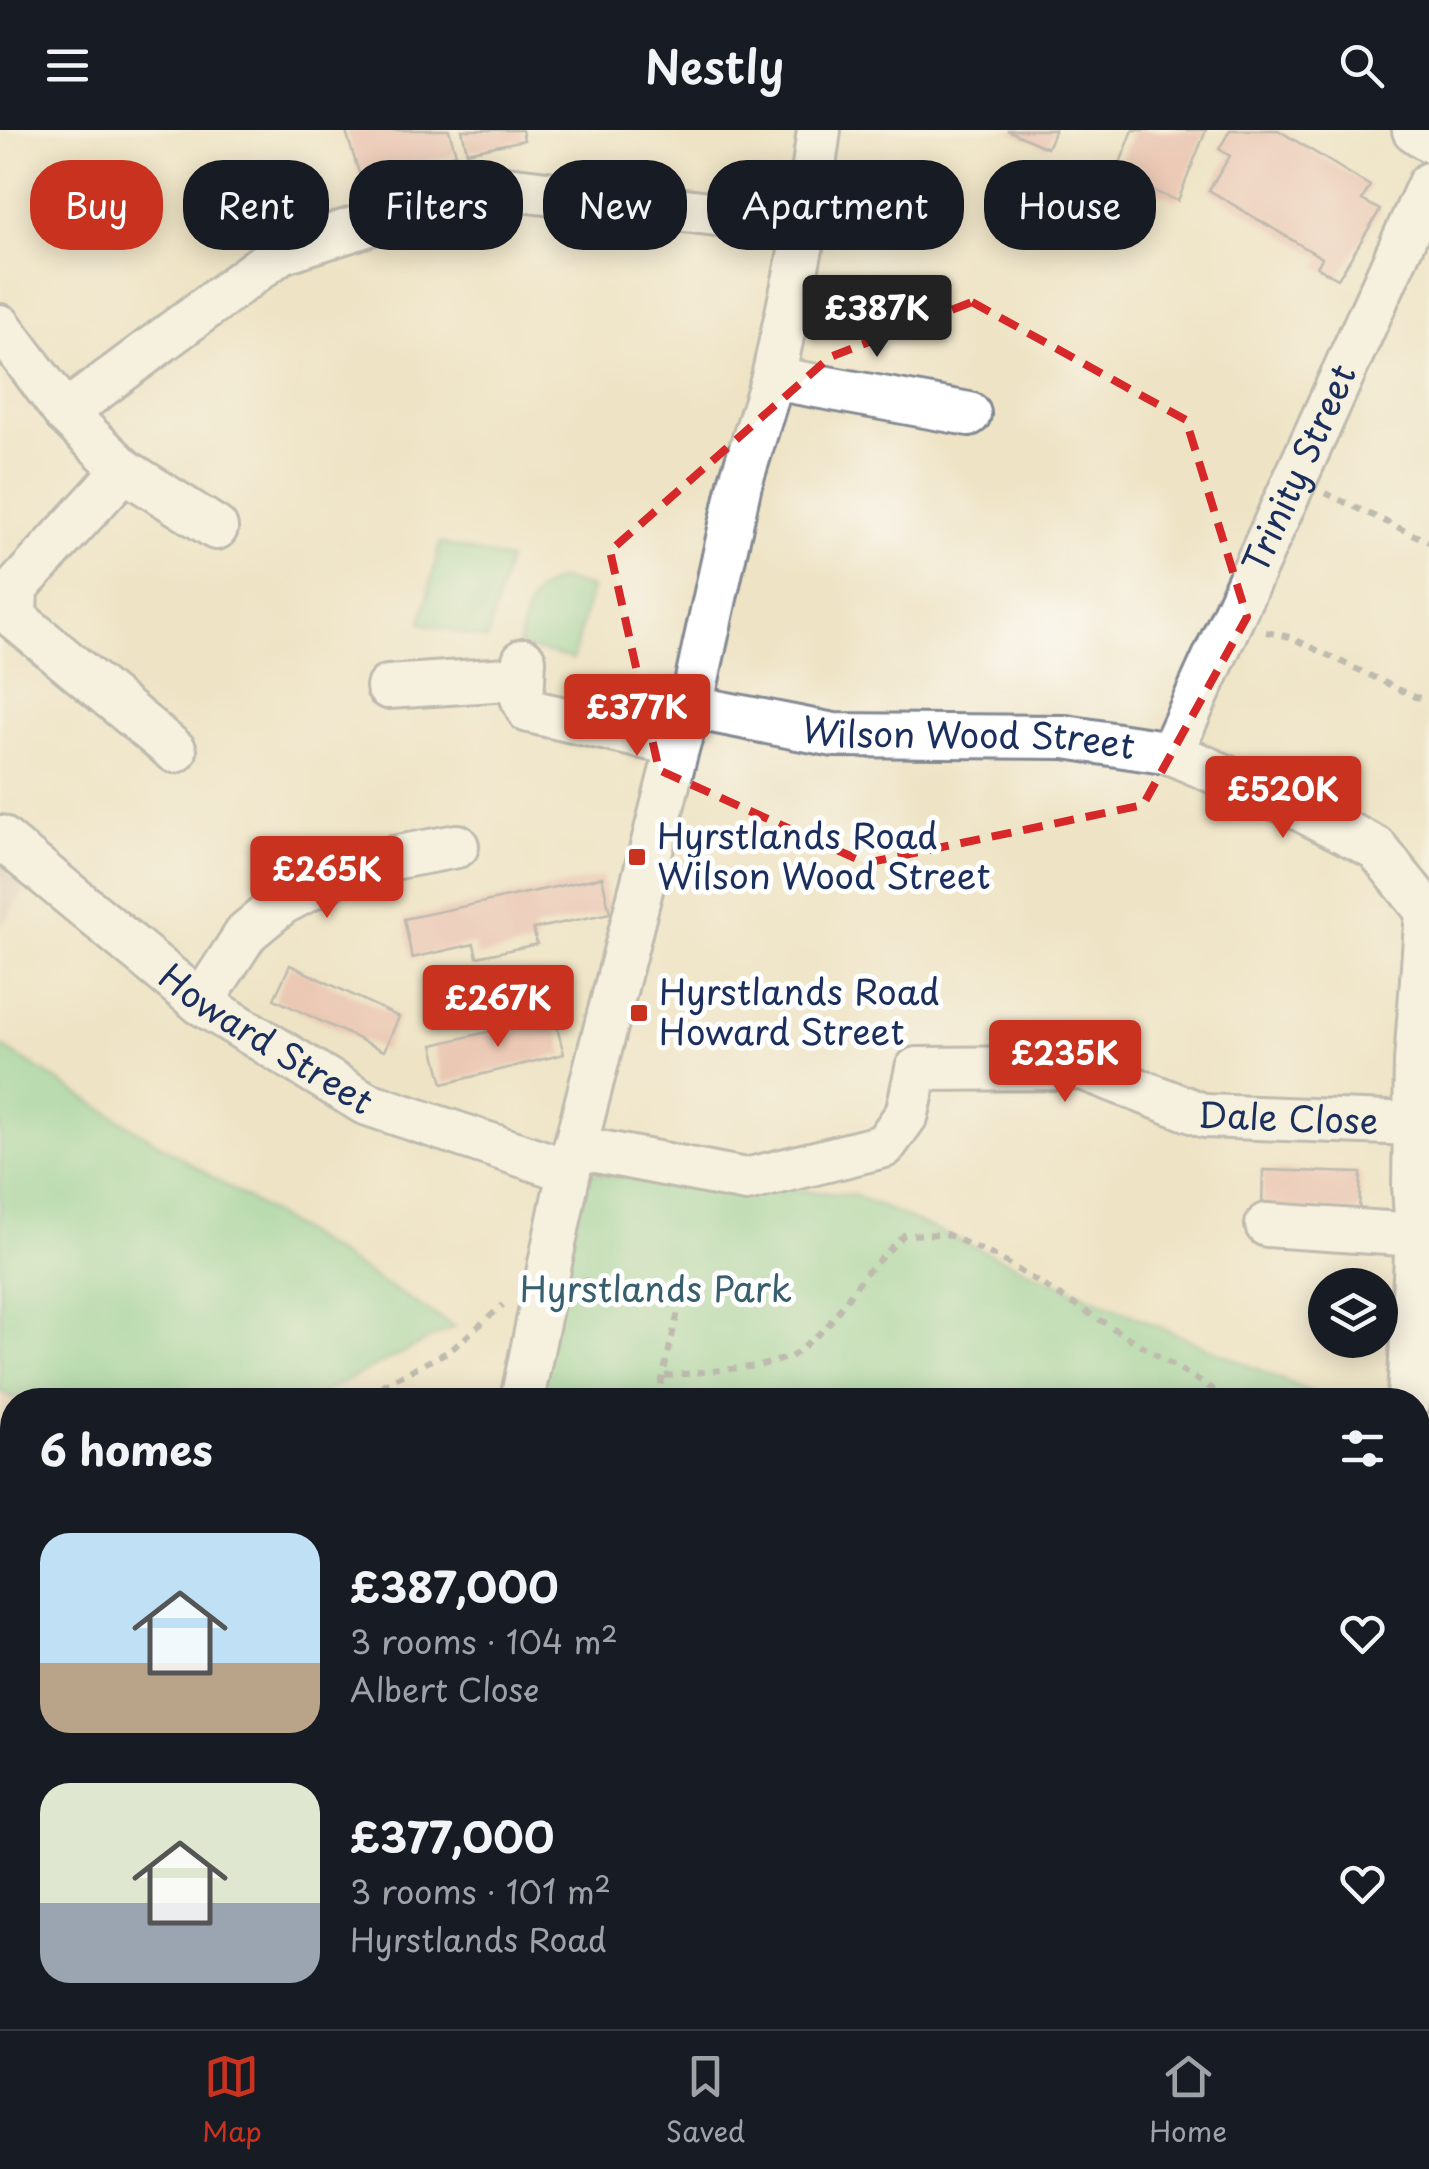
<!DOCTYPE html>
<html lang="en">
<head>
<meta charset="utf-8">
<style>
	:root { --surface:#171b24; --page:#20242c; --text:#f1f3f6; --muted:#9ea1a6; --line:#363941; --accent:#c8321e }
	body { margin:0; font-family:"Playpen Sans",sans-serif; background:var(--page); color:var(--text); height:100vh; display:flex; flex-direction:column; font-size:38px; white-space:nowrap }
	* { box-sizing:border-box; margin:0 }
	p { font-size:32px; color:var(--muted) }
	.icon { flex:none; width:55px; height:55px; fill:none; stroke:currentColor; stroke-width:2; stroke-linecap:round; stroke-linejoin:round }
	.map { position:relative; flex:1; overflow:hidden }
	.panel { position:absolute; left:0px; top:1258px; width:1430px; height:642px; display:flex; flex-direction:column; background:var(--surface); border-radius:40px 40px 0 0; box-shadow:0 5px 25px #0003 }
	.panel>* { flex:none }
	.guide { position:absolute; left:30px; top:30px; width:1370px; height:90px; display:flex; gap:20px }
	.tools { position:absolute; left:1308px; top:1138px; display:grid; gap:20px }
	.tools a { display:grid; place-items:center; width:90px; height:90px; border-radius:50%; background:var(--surface); box-shadow:0 5px 25px #0003; font-size:50px }
	.price { position:absolute; translate:-50% -85px; padding:0 22px; border-radius:10px; background:var(--accent); color:#fff; font-size:32px; line-height:65px; filter:drop-shadow(0 2px 5px #0008) }
	.price::after { content:''; position:absolute; left:50%; top:60px; width:30px; height:22px; margin-left:-15px; background:inherit; clip-path:polygon(0 0,100% 0,50% 100%) }
	.price.active { background:#222; color:#fff }
	ul { padding:0; list-style:none }
	li { display:flex; align-items:center; gap:30px; height:250px; padding:0 40px }
	li span { display:grid; place-items:center; flex:none; width:280px; height:200px; border-radius:30px; color:#555 }
	li>.icon { margin-inline-start:auto }
	span .icon { width:120px; height:120px; fill:#fffc; stroke-width:1 }
	li b { font-size:42px }
	h2 { display:flex; justify-content:space-between; align-items:center; height:120px; padding:0 40px; font-size:42px }
	.tag { padding:0 35px; border-radius:40px; background:var(--surface); box-shadow:0 5px 25px #0003; font-size:35px; line-height:90px }
	.tag.active { background:var(--accent); color:#fff }
	header { display:flex; justify-content:space-between; align-items:center; height:130px; padding:0 40px; background:var(--surface); font-size:45px; font-weight:600 }
	.tabs { display:flex; justify-content:space-around; align-items:center; height:140px; border-top:2px solid var(--line); background:var(--surface); font-size:28px; color:var(--muted) }
	.tabs a { display:grid; justify-items:center; gap:5px }
	.tabs .active { color:var(--accent) }
	.map>svg:first-child { display:block }
	.built { fill:#f4d3c0 }
	.industrial { fill:#d0c0bc }
	.green { fill:#79d094; stroke:#4a8079; stroke-width:2.5 }
	.building { fill:#e6a6a0 }
	.lines { fill:none; stroke-linecap:round; stroke-linejoin:round }
	.minor-casing { stroke:#848992; stroke-width:48 }
	.path { stroke:#848992; stroke-width:6; stroke-dasharray:8 8; stroke-linecap:butt }
	.minor { stroke:#fff; stroke-width:42 }
	.marked { fill:none; stroke:#d62828; stroke-width:8; stroke-dasharray:20 12; stroke-linejoin:round }
	.poi-dot { fill:#c8321e; stroke:#fff; stroke-width:4 }
	.labels { text-anchor:middle; stroke-width:10; stroke-linejoin:round; paint-order:stroke }
	.street-label { font-size:35px; fill:#1b2f5e; stroke:#fff }
	.poi-label { font-size:35px; fill:#1b2f5e; stroke:#fff; text-anchor:start }
	.park-label { font-size:35px; fill:#375f6e; stroke:#fff }
</style>
</head>
<body>
<header><svg class="icon" aria-label="menu" viewBox="0 0 24 24"><path d="M4 6h16M4 12h16M4 18h16"/></svg>Nestly<svg class="icon" aria-label="search" viewBox="0 0 24 24"><circle cx="10" cy="10" r="6"/><path d="M15 15l6 6"/></svg></header>
<div class="map">
<svg width="1429" height="1899" viewBox="0 0 1429 1899">
	<rect width="100%" height="100%" fill="#fff"/>
	<filter id="ink" filterUnits="userSpaceOnUse"><feTurbulence type="fractalNoise" baseFrequency=".01" numOctaves="2"/><feDisplacementMap in="SourceGraphic" scale="20" xChannelSelector="R" yChannelSelector="G"/><feConvolveMatrix kernelMatrix="1 2 1 2 8 2 1 2 1" color-interpolation-filters="sRGB"/></filter>
	<filter id="wash" filterUnits="userSpaceOnUse"><feTurbulence type="fractalNoise" baseFrequency=".0048" numOctaves="4" result="noise"/><feDisplacementMap in="SourceGraphic" scale="40" xChannelSelector="R" yChannelSelector="G"/><feGaussianBlur stdDeviation="2.25" result="paint"/><feColorMatrix in="noise" values="0 0 0 0 0 0 0 0 0 0 0 0 0 0 0 0 0 1.4 0 .05"/><feComposite in="paint" operator="in"/></filter>
	<g filter="url(#wash)">
		<rect width="100%" height="100%" fill="#eee3c5"/>
		<path class="built" d="M0 1261 17 1270H12V1690L0 1713Z"/>
		<path class="industrial" d="M0 733 29 752 0 800Z"/>
		<path class="green" d="M440 413 508 430 487 510 421 493Z
			M562 450 591 458 573 529 518 516C526 486 526 456 562 450Z
			M0 915 454 1197 308 1270H17L0 1261Z
			M569 1041 854 1065 1329 1270H522Z
			M1429 1298V1899H763L671 1888H1418V1301Z"/>
		<g id="blocks">
			<path class="building" d="M353 0H449L456 24 361 49 346 2Z
				M462 0H522L524 10 467 22Z
				M1007 0H1055L1047 18Z
				M1133 0H1206L1178 71 1115 46Z
				M1230 0H1278L1370 56 1362 70 1380 80 1338 149 1317 137 1322 128 1209 60 1230 26 1219 19Z
				M602 747 610 783 533 799 537 814 477 827 474 814 412 828 404 789Z
				M290 835 399 887 384 921 274 869Z
				M554 886 564 924 443 954 433 915Z
				M1263 1040 1361 1043 1359 1082 1262 1078Z"/>
		</g>
	</g>
	<g filter="url(#ink)">
		<use href="#blocks" fill-opacity="0" stroke="#848992" stroke-width="2.5"/>
		<g class="lines">
			<defs>
				<g id="minor">
					<path d="M1414 0 1429 10"/>
					<path d="M0 196 65 283 124 340 216 398"/>
					<path d="M773 248 969 284"/>
					<path d="M65 283 281 122 489 56 806 95"/>
					<path d="M124 340 16 458 15 488 175 621"/>
					<path d="M524 530 522 568 529 581 678 615"/>
					<path d="M388 557 523 548"/>
					<path id="s1" d="M691 577 834 605 1065 607 1171 623 1292 675 1376 718 1427 781 1416 932 1414 1055 1417 1105 1409 1270"/>
					<path id="s2" d="M1171 623 1429 54"/>
					<path id="s3" d="M0 707 201 873 365 973 569 1041"/>
					<path d="M201 873 247 802 282 773 355 735 457 716"/>
					<path id="s4" d="M575 1017 746 1050 884 1016 907 984 917 939 1082 938 1205 986 1415 994"/>
					<path d="M1267 1095 1417 1105"/>
					<path d="M522 1270 569 1041 678 615 691 577 740 354 773 248 806 95 819 0"/>
					<path d="M152 1888 162 1899"/>
					<path d="M670 1888 676 1899"/>
					<path d="M91 1899 97 1888"/>
				</g>
			</defs>
			<use href="#minor" class="minor-casing"/>
			<path class="path" d="M1325 363 1429 412
				M1266 502 1290 507 1415 567 1429 569
				M584 1150 617 1157 654 1171
				M665 1246 758 1236 791 1227 826 1198 865 1144 904 1105 946 1104 997 1127 1230 1270
				M353 1270 451 1220 503 1175
				M657 1270 679 1178
				M1418 1512 1429 1516
				M0 1741 12 1719
				M1123 1888 1142 1899"/>
			<use href="#minor" class="minor"/>
		</g>
	</g>
	<path d="M0 0H1429V1899H0ZM972 172 1186 290 1247 487 1143 675 866 733 659 640 610 421 830 227Z" fill="#eee3c5" fill-opacity=".55" fill-rule="evenodd"/>
	<path class="marked" d="M972 172 1186 290 1247 487 1143 675 866 733 659 640 610 421 830 227Z"/>
	<g class="poi-dot">
		<rect x="627" y="717" width="20" height="20" rx="5"/>
		<rect x="629" y="873" width="20" height="20" rx="5"/>
	</g>
	<g class="labels">
		<g class="street-label">
			<text dy="12" stroke="none"><textPath href="#s2" startOffset="312">Trinity Street</textPath></text>
			<text dy="12" stroke="none"><textPath href="#s1" startOffset="280">Wilson Wood Street</textPath></text>
			<text dy="12" stroke="none"><textPath href="#s3" startOffset="335">Howard Street</textPath></text>
			<text dy="12" stroke="none"><textPath href="#s4" startOffset="782">Dale Close</textPath></text>
		</g>
		<g class="poi-label">
			<text x="657" y="719">Hyrstlands Road<tspan x="657" dy="40">Wilson Wood Street</tspan></text>
			<text x="659" y="875">Hyrstlands Road<tspan x="659" dy="40">Howard Street</tspan></text>
		</g>
		<g class="park-label">
			<text x="656" y="1172">Hyrstlands Park</text>
		</g>
	</g>
</svg>
<div class="tools">
<a><svg class="icon" aria-label="layers" viewBox="0 0 24 24"><path d="M12 4l9 5-9 5-9-5zM3 14l9 5 9-5"/></svg></a>
</div>
<b class="price active" style="left:877px;top:230px">£387K</b>
<b class="price" style="left:637px;top:629px">£377K</b>
<b class="price" style="left:1283px;top:711px">£520K</b>
<b class="price" style="left:327px;top:791px">£265K</b>
<b class="price" style="left:498px;top:920px">£267K</b>
<b class="price" style="left:1065px;top:975px">£235K</b>
<div class="guide">
<a class="tag active">Buy</a>
<a class="tag">Rent</a>
<a class="tag">Filters</a>
<a class="tag">New</a>
<a class="tag">Apartment</a>
<a class="tag">House</a>
</div>
<section class="panel">
<h2>6 homes<svg class="icon" aria-label="filters" viewBox="0 0 24 24"><path d="M4 7h16M4 17h16"/><circle cx="9" cy="7" r="2"/><circle cx="15" cy="17" r="2"/></svg></h2>
<ul>
<li><span style="background:linear-gradient(#bfe0f5 65%,#b9a48a 0)"><svg class="icon" aria-label="home" viewBox="0 0 24 24"><path d="M3 11l9-7 9 7M6 9v11h12V9"/></svg></span><div><b>£387,000</b><p>3 rooms · 104 m²</p><p>Albert Close</p></div><svg class="icon" aria-label="heart" viewBox="0 0 24 24"><path d="M12 20l-8-8c-3-5 5-10 8-4 3-6 11-1 8 4z"/></svg></li>
<li><span style="background:linear-gradient(#dfe7d0 60%,#9aa5b1 0)"><svg class="icon" aria-label="home" viewBox="0 0 24 24"><path d="M3 11l9-7 9 7M6 9v11h12V9"/></svg></span><div><b>£377,000</b><p>3 rooms · 101 m²</p><p>Hyrstlands Road</p></div><svg class="icon" aria-label="heart" viewBox="0 0 24 24"><path d="M12 20l-8-8c-3-5 5-10 8-4 3-6 11-1 8 4z"/></svg></li>
</ul>
</section>
</div>
<nav class="tabs">
<a class="active"><svg class="icon" aria-label="map" viewBox="0 0 24 24"><path d="M3 6l6-2 6 2 6-2v14l-6 2-6-2-6 2zM9 4v14M15 6v14"/></svg>Map</a>
<a><svg class="icon" aria-label="saved" viewBox="0 0 24 24"><path d="M7 4h10v16l-5-4-5 4z"/></svg>Saved</a>
<a><svg class="icon" aria-label="home" viewBox="0 0 24 24"><path d="M3 11l9-7 9 7M6 9v11h12V9"/></svg>Home</a>
</nav>
</body>
</html>
